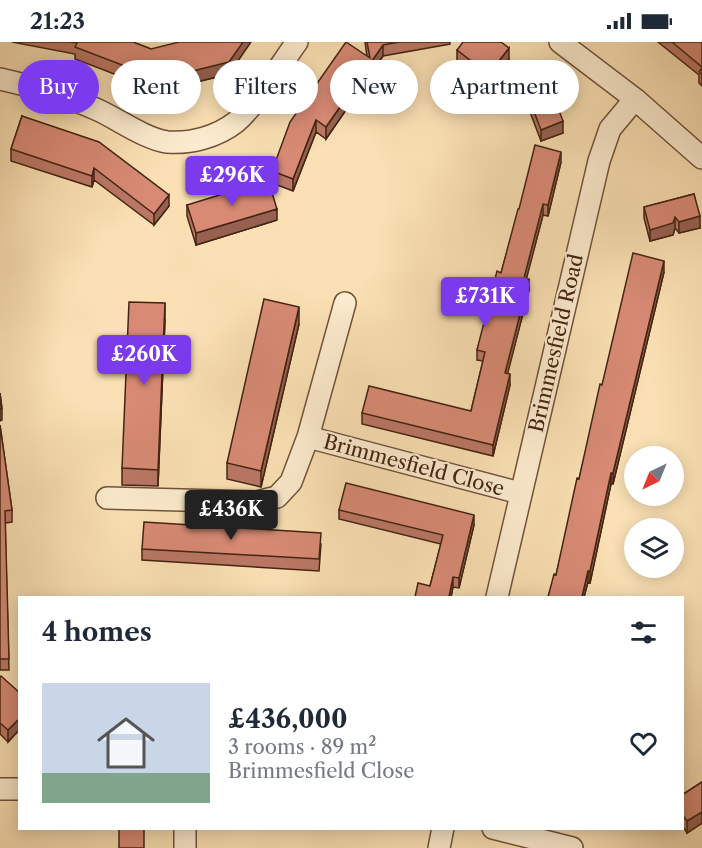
<!DOCTYPE html>
<html lang="en">
<head>
<meta charset="utf-8">
<style>
	:root { --surface:#fff; --page:#f6f6f7; --text:#1f2937; --muted:#747a83; --line:#e0e1e3; --accent:#7c3aed }
	body { margin:0; font-family:"Libre Caslon Text",serif; background:var(--page); color:var(--text); height:100vh; display:flex; flex-direction:column; font-size:22px; white-space:nowrap }
	* { box-sizing:border-box; margin:0 }
	p { font-size:20px; color:var(--muted) }
	.icon { flex:none; width:33px; height:33px; fill:none; stroke:currentColor; stroke-width:2; stroke-linecap:round; stroke-linejoin:round }
	.map { position:relative; flex:1; overflow:hidden }
	.drawer { position:absolute; left:18px; top:554px; width:666px; height:234px; display:flex; flex-direction:column; background:var(--surface); border-radius:0px; box-shadow:0 3px 15px #0003 }
	.drawer>* { flex:none }
	.top-card { position:absolute; left:18px; top:18px; width:666px; height:54px; display:flex; gap:12px }
	.needle { width:39px; rotate:223deg }
	.tools { position:absolute; left:624px; top:404px; display:grid; gap:12px }
	.tools a { display:grid; place-items:center; width:60px; height:60px; border-radius:50%; background:var(--surface); box-shadow:0 3px 15px #0003; font-size:30px }
	.price { position:absolute; translate:-50% -51px; padding:0 14px; border-radius:6px; background:var(--accent); color:#fff; font-size:20px; line-height:39px; filter:drop-shadow(0 2px 3px #0008) }
	.price::after { content:''; position:absolute; left:50%; top:36px; width:18px; height:14px; margin-left:-9px; background:inherit; clip-path:polygon(0 0,100% 0,50% 100%) }
	.price.selected { background:#222; color:#fff }
	ul { padding:0; list-style:none }
	li { display:flex; align-items:center; gap:18px; height:150px; padding:0 24px }
	li+li { border-top:2px solid var(--line) }
	li span { display:grid; place-items:center; flex:none; width:168px; height:120px; border-radius:0px; color:#555 }
	li>.icon { margin-inline-start:auto }
	span .icon { width:72px; height:72px; fill:#fffc; stroke-width:1 }
	li b { font-size:26px }
	h2 { display:flex; justify-content:space-between; align-items:center; height:72px; padding:0 24px; font-size:26px }
	.pill { padding:0 21px; border-radius:27px; background:var(--surface); box-shadow:0 3px 15px #0003; font-size:21px; line-height:54px }
	.pill.selected { background:var(--accent); color:#fff }
	.status { display:flex; justify-content:space-between; align-items:center; height:42px; padding:0 30px; background:var(--surface); direction:ltr }
	.status svg { height:16px; fill:currentColor }
	.map>svg:first-child { display:block }
	.lines { fill:none; stroke-linecap:round; stroke-linejoin:round }
	.minor-casing { stroke:#71533a; stroke-width:24 }
	.minor { stroke:#fcebce; stroke-width:21 }
	.wall { fill:#ba7765; stroke:#432411; stroke-width:1.5 }
	.shaded-wall { fill:#976152; stroke:#432411; stroke-width:1.5 }
	.building { fill:#d88a75; stroke:#432411; stroke-width:1.5 }
	.labels { text-anchor:middle; stroke-width:4.5; stroke-linejoin:round; paint-order:stroke }
	.street-label { font-size:20px; fill:#432411; stroke:#fcebce }
</style>
</head>
<body>
<div class="status"><b>21:23</b><svg viewBox="0 0 49 12"><path d="M0 12V9h3v3zM5 12V6h3v6zM10 12V3h3v9zM15 12V0h3v12zM26 1h20v11H26zM47 4h2v5h-2z"/></svg></div>
<div class="map">
<svg width="702" height="806" viewBox="0 0 702 806">
	<rect width="100%" height="100%" fill="#fae0b4"/>
	<filter id="stains"><feTurbulence type="fractalNoise" baseFrequency=".00333" numOctaves="4"/><feColorMatrix values="0 0 0 0 .2 0 0 0 0 .09 0 0 0 0 .02 0 0 0 .5 -.17"/></filter>
	<radialGradient id="worn" r=".72"><stop offset=".6" stop-color="#630" stop-opacity="0"/><stop offset="1" stop-color="#630" stop-opacity=".3"/></radialGradient>
	<g class="lines">
		<defs>
			<path id="minor" d="M560 0 635 57 702 116
				M0 37C35 45 68 54 100 69 119 78 146 97 167 100 190 102 217 95 236 80 256 63 281 22 297 0
				M308 395 520 451
				M107 456 256 460 277 455 291 440 308 395 345 261
				M497 555 599 119 610 87 635 57
				M0 747H20
				M185 786V806
				M493 786 572 806
				M439 806 443 786"/>
		</defs>
		<use href="#minor" class="minor-casing"/>
		<use href="#minor" class="minor"/>
	</g>
	<path class="wall" d="M12 0H133L151 7 229 32 152 51 151 46 75 17V12Z
		M365 0H450V2L383 14 326 97 316 90 293 149 272 141V129L367 15Z
		M658 0H702V44L699 41V33Z
		M457 8 509 17 492 40H483L457 19Z
		M524 43 563 91 541 99 524 54Z
		M22 74 169 164 154 183 94 138 92 145 11 119V107Z
		M561 120 548 174 543 173 526 237 529 248 507 332 510 343 493 414 362 382V371L471 369 483 319 477 318V308L501 231 519 167Z
		M694 152 700 186 679 191 675 186 673 193 650 199 644 176V165Z
		M187 163 277 178 196 203 187 174Z
		M664 230 613 442H611L590 541 588 540 584 555H548L556 533 579 437 602 343Z
		M165 277 158 444 122 443V426Z
		M299 282 261 445 227 437V421Z
		M0 351 2 367V378L0 379Z
		M0 383 12 468V480L5 481 9 628H0Z
		M339 468 474 483 459 546 453 545 451 555H415L430 544 441 502 339 477Z
		M321 502 319 529 142 518V507Z
		M0 635 20 651V687L8 700 0 692Z
		M702 740V781L687 791 682 783V753Z"/>
	<path class="shaded-wall" d="M243 0H251L229 32 152 51V39Z
		M383 3V14L326 97V85Z
		M509 6V17L492 40V28Z
		M316 78V90L293 149V137Z
		M563 79V91L541 99V88Z
		M561 110V120L548 174V163Z
		M94 126V138L92 145V134Z
		M169 153V164L154 183V172Z
		M543 162V173L524 246V236Z
		M277 167V178L196 203V191Z
		M700 174V186L679 191V180Z
		M675 175V186L673 193 650 199V188Z
		M664 219V230L613 442V431Z
		M529 237V248L505 342V331Z
		M165 261V277L158 444V428Z
		M299 265V282L261 445V429Z
		M510 332V343L493 414V403Z
		M611 431V442L590 541V529Z
		M474 473V483L459 546V536Z
		M588 529V540L584 555H582Z
		M453 535V545L451 555H449Z
		M20 676V687L8 700V688Z
		M702 770V781L687 791V779Z"/>
	<path class="building" d="M70 0H133L151 7 179 0H243L229 20 152 39 151 34 75 5 77 1Z
		M346 0 370 16 367 0H399L383 3 326 85 316 78 293 137 272 129 290 80Z
		M463 0H501L509 6 492 28H483L457 8Z
		M672 0H702V25Z
		M702 26V33L699 30Z
		M546 34 563 79 541 88 524 43Z
		M22 74 99 100 169 153 154 172 94 126 92 134 11 107Z
		M535 103 561 110 548 163 543 162 524 236 529 237 505 331 510 332 493 403 362 371 369 344 471 369 485 310 477 308 497 229 501 231 518 167H519Z
		M268 138 277 167 196 191 187 163Z
		M694 152 700 174 679 180 675 175 673 181 650 188 644 165Z
		M633 211 664 219 613 431H611L590 529H588L582 555H548L554 532 556 533 577 436 579 437 600 342 602 343Z
		M264 257 299 265 261 429 227 421Z
		M129 260 165 261 158 428 122 426Z
		M0 351 2 367H0Z
		M0 383 12 468 5 469 9 617H0Z
		M346 441 474 473 459 536 453 535 449 555H415L418 541 430 544 443 493 339 468Z
		M144 480 321 491 319 517 142 507Z
		M1 634 20 651V676L8 688 0 681V635Z
		M702 740V770L687 779 682 772V753Z
		M119 786H144V806H119Z"/>
	<g class="labels">
		<g class="street-label">
			<text transform="translate(556 301) rotate(-77)" y="7">Brimmesfield Road</text>
			<text transform="translate(414 423) rotate(15)" y="7">Brimmesfield Close</text>
		</g>
	</g>
	<rect width="100%" height="100%" filter="url(#stains)"/>
	<rect width="100%" height="100%" fill="url(#worn)"/>
</svg>
<div class="tools">
<a><svg class="needle" viewBox="-14 -14 28 28"><path d="M0-13l5 13h-10z" fill="#e53935"/><path d="M0 13l5-13h-10z" fill="#747a83"/></svg></a>
<a><svg class="icon" aria-label="layers" viewBox="0 0 24 24"><path d="M12 4l9 5-9 5-9-5zM3 14l9 5 9-5"/></svg></a>
</div>
<b class="price" style="left:232px;top:165px">£296K</b>
<b class="price" style="left:485px;top:286px">£731K</b>
<b class="price" style="left:144px;top:344px">£260K</b>
<b class="price selected" style="left:231px;top:499px">£436K</b>
<div class="top-card">
<a class="pill selected">Buy</a>
<a class="pill">Rent</a>
<a class="pill">Filters</a>
<a class="pill">New</a>
<a class="pill">Apartment</a>
</div>
<section class="drawer">
<h2>4 homes<svg class="icon" aria-label="filters" viewBox="0 0 24 24"><path d="M4 7h16M4 17h16"/><circle cx="9" cy="7" r="2"/><circle cx="15" cy="17" r="2"/></svg></h2>
<ul>
<li><span style="background:linear-gradient(#c9d6e8 75%,#7fa58c 0)"><svg class="icon" aria-label="home" viewBox="0 0 24 24"><path d="M3 11l9-7 9 7M6 9v11h12V9"/></svg></span><div><b>£436,000</b><p>3 rooms · 89 m²</p><p>Brimmesfield Close</p></div><svg class="icon" aria-label="heart" viewBox="0 0 24 24"><path d="M12 20l-8-8c-3-5 5-10 8-4 3-6 11-1 8 4z"/></svg></li>
</ul>
</section>
</div>
</body>
</html>
